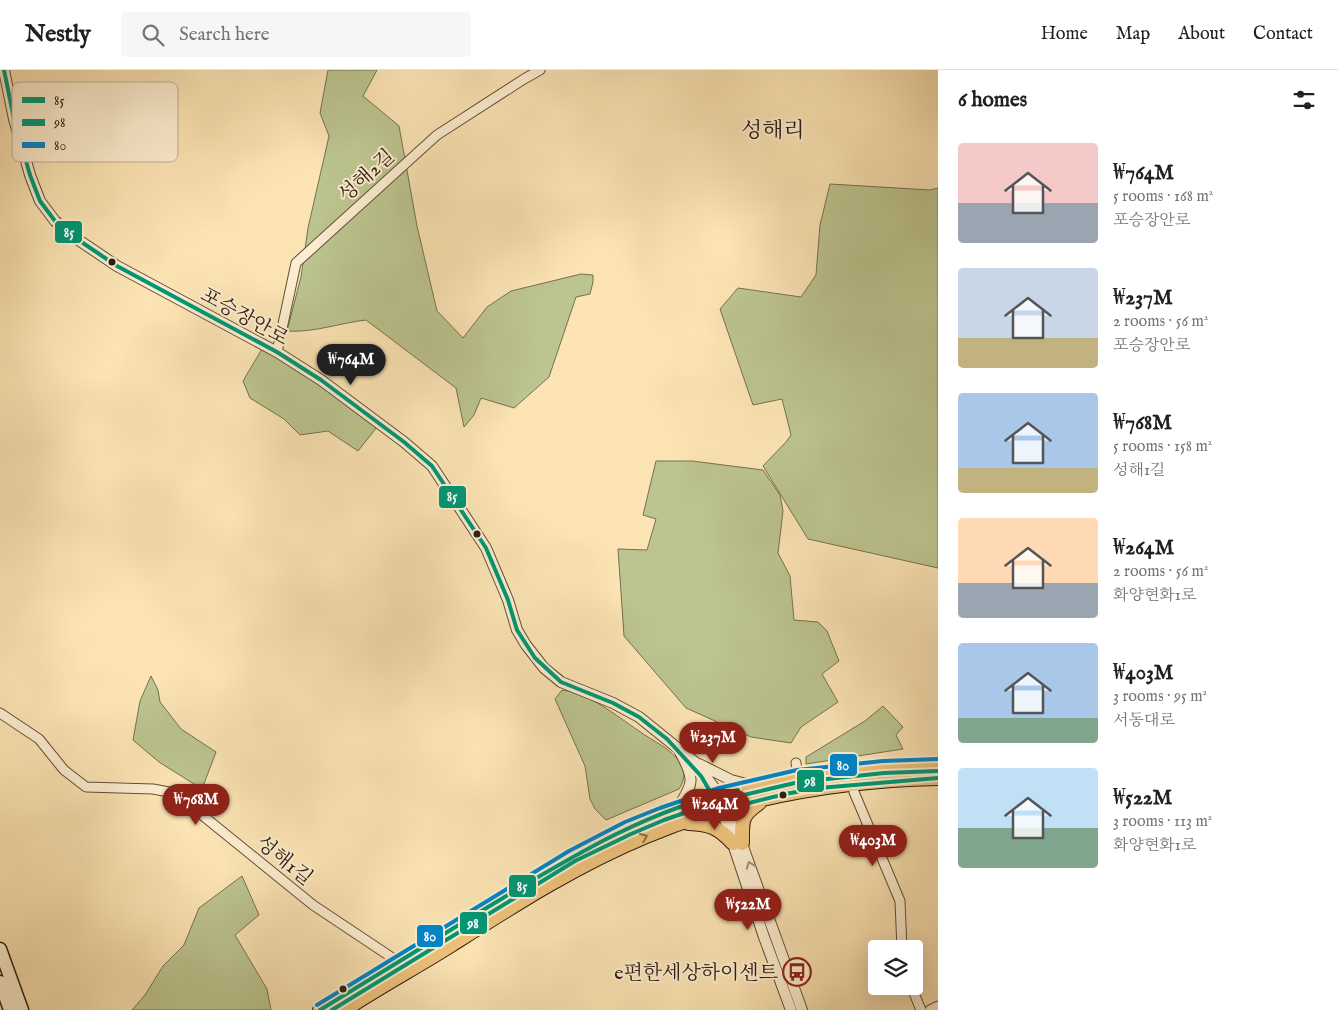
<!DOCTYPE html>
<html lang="en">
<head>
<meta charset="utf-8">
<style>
	:root { --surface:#fff; --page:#f6f6f6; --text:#202124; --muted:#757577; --line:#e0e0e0; --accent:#8f2418 }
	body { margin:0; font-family:"IM FELL English","Noto Serif KR",serif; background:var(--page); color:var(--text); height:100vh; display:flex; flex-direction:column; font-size:19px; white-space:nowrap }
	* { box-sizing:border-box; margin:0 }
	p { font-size:16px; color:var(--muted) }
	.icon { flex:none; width:28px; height:28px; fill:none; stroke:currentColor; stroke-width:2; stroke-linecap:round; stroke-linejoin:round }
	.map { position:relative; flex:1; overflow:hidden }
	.drawer { display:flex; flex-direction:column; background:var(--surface); width:400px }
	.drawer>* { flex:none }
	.tools { position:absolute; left:868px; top:870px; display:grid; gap:10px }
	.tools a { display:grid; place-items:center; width:55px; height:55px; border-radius:5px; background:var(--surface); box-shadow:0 5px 20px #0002; font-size:25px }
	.price { position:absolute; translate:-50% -42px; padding:0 11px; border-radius:18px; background:var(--accent); color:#fff; font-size:16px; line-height:32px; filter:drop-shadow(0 1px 2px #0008) }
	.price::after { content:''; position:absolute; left:50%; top:30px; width:15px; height:11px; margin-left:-8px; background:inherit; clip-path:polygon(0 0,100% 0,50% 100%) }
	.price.selected { background:#222; color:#fff }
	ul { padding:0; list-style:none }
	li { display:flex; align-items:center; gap:15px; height:125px; padding:0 20px }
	li span { display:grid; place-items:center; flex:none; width:140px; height:100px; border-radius:5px; color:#555 }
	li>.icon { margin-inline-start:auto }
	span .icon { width:60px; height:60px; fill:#fffc; stroke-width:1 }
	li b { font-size:21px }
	h2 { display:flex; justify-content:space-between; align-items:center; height:60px; padding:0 20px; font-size:21px }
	header { display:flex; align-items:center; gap:30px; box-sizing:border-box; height:70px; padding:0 25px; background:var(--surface); border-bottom:1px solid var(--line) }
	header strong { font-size:24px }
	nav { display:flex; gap:28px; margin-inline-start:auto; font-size:18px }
	.search { width:350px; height:45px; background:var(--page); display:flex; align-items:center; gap:12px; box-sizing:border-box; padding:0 18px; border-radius:5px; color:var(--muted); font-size:19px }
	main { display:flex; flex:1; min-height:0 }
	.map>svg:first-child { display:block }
	.green { fill:#bcc48f; stroke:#757051 }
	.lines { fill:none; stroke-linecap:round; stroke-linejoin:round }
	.minor-casing { stroke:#614e3b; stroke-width:11 }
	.tertiary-casing { stroke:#614e3b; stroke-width:12 }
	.secondary-casing { stroke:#2e1c13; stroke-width:15 }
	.primary-casing { stroke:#2e1c13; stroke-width:16 }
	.minor { stroke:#fcedce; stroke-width:9 }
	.tertiary { stroke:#fcedce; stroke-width:10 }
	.secondary { stroke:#fcedce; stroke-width:12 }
	.primary { stroke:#eec27a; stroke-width:14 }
	.bus-1-casing { stroke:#fcedce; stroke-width:8 }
	.bus-2-casing { stroke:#fcedce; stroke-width:8 }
	.bus-3-casing { stroke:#fcedce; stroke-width:8 }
	.bus-1 { stroke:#009775; stroke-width:4 }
	.bus-2 { stroke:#009775; stroke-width:4 }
	.bus-3 { stroke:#0085ca; stroke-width:4 }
	.oneway { stroke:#8e6f46 }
	.oneway2 { stroke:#9f8f7a }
	.bus-dot { fill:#2e1c13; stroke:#fcedce; stroke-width:2 }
	.labels { text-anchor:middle; stroke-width:4; stroke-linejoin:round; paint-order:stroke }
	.street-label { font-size:20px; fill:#2e1c13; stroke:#fcedce }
	.poi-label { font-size:20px; fill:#2e1c13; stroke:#fcedce; text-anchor:end }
	.quarter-label { font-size:22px; fill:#2e1c13; stroke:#fcedce }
	.key { fill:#fcedce; stroke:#beae96; stroke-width:1 }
	.key-label { font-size:14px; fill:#2e1c13 }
	.line-badge { stroke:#fcedce; stroke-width:2 }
	.badge-label { font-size:14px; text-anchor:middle; font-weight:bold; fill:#fff }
</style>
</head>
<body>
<header>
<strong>Nestly</strong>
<div class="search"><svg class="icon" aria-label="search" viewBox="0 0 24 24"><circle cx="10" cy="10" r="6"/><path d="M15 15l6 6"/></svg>Search here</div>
<nav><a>Home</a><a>Map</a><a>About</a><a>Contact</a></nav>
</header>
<main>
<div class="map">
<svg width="938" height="940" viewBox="0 0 938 940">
	<rect width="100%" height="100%" fill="#fbe3b3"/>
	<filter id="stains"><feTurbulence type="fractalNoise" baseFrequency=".004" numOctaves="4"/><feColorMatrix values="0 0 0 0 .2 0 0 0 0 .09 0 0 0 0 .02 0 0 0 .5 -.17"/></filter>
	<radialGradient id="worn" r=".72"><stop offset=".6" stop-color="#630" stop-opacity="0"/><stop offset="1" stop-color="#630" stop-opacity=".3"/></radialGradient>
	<path class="green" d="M328 0H377L363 26 399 56 417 156 437 241 463 268 487 237 511 221 581 204 593 205V212L590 224 576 227 549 307 514 338 481 328 474 345 464 357 456 318 366 250C340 253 313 263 287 261L301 207 308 158 329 66 320 43Z
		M830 114 930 120 938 118V498L808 469 763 396 786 372 791 365 782 329 753 335 720 239 738 218 801 227 816 205 820 155Z
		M262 279 325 318 377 357 358 381 328 361 300 365 284 349 250 328 243 311Z
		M656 391H692L763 400 780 425 783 441 778 483 790 506 794 550 818 552 827 561 839 591 822 604 838 632 801 657 791 673 751 667 686 638 624 566 618 479 647 480 656 449 643 445Z
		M151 606 158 620 160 632 181 659 216 682 202 719 159 692 133 670 140 631Z
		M562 620C591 624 615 645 639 661 654 672 671 678 681 694 686 703 684 711 679 719L606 750 595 739 590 729 585 696 555 629Z
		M883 636 903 657 896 665 903 679 806 694V687L865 651Z
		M242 806 259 845 235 865 267 919 271 940H132L145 925 163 896 184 875 199 838Z"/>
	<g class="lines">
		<defs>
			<path id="minor" d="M277 282 296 193 437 65 524 9 540 0
				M0 643 39 669 64 700 86 717 153 719 169 722 186 732 313 835 391 887 396 893
				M796 693 798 706
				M853 714 854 722 900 831 902 879
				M911 916 921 940
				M930 940 938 936"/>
			<path id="tertiary" d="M4 0 14 49 30 105 40 131 55 151 77 169 117 196 277 282 321 310 404 372 432 396 486 478 508 530 517 560 526 575 544 598 561 612 613 633 639 647 696 693 729 738 802 940
				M699 694 731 710 750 715
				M718 735 725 750 764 867 791 940
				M677 739C694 713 695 709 680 682"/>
			<path id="secondary" d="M0 879 22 940
				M0 912 10 940"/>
			<path id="primary" d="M689 753C710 754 718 757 733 773
				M742 773C742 751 740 746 759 733
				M320 940 572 786 628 758 662 744 720 724 798 706 884 697 938 695
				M344 940C379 917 416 897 451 875 514 835 576 795 646 766 738 728 839 710 938 708"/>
		</defs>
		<use href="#minor" class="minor-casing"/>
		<use href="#tertiary" class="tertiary-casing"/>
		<use href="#secondary" class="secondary-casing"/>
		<use href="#primary" class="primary-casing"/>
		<use href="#minor" class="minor"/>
		<use href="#tertiary" class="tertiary"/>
		<use href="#secondary" class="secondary"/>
		<use href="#primary" class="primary"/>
		<defs>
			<path id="bus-1" d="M4 0 14 49 30 105 40 131 55 151 77 169 117 196 277 282 321 310 404 372 432 396 486 478 508 530 517 560 535 588 561 612 613 633 639 647 667 669 701 706 721 740 785 724 819 718 938 708
				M320 940C376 906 432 871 488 837 568 789 646 740 738 720"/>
			<path id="bus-2" d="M332 940 575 791 631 764 664 750 722 730 799 712 884 703 938 701"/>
			<path id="bus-3" d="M317 935 569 781 625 752 660 738 719 718 797 700 883 691 938 689"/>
		</defs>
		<use href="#bus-1" class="bus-1-casing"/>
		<use href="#bus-2" class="bus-2-casing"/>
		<use href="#bus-3" class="bus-3-casing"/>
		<use href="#bus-1" class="bus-1"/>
		<use href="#bus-2" class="bus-2"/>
		<use href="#bus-3" class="bus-3"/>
	</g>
	<defs><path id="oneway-chevron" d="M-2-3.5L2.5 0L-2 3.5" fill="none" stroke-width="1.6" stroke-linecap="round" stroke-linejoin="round" transform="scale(1.25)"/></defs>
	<use class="oneway" href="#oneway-chevron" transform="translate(644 767) rotate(-23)"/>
	<use class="oneway2" href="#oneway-chevron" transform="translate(750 795) rotate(-110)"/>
	<defs>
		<symbol id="bus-ring" viewBox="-11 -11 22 22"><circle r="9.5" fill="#fcedce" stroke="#8f2418" stroke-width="1.5"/><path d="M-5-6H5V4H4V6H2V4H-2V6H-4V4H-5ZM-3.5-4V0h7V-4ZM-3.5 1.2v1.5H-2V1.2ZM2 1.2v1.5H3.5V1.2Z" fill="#8f2418"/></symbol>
	</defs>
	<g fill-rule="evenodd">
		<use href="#bus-ring" x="781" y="886" width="32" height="32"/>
	</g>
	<g class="bus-dot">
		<circle cx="112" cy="192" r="4.5"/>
		<circle cx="477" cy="464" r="4.5"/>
		<circle cx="783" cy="725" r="4.5"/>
		<circle cx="343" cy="919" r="4.5"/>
	</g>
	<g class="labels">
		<g class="street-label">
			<text transform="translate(366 105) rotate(-42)" y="7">성해2길</text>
			<text transform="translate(245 246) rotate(29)" y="7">포승장안로</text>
			<text transform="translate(285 790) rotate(39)" y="7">성해1길</text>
		</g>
		<g class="poi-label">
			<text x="778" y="909">e편한세상하이센트</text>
		</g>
		<g class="quarter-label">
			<text x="773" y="67">성해리</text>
		</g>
	</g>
	<rect x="12" y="12" width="166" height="80" rx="8" class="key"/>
	<rect x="22" y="27" width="23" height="6" fill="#009775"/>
	<rect x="22" y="49" width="23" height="7" fill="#009775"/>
	<rect x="22" y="72" width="23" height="6" fill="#0085ca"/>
	<g class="key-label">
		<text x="54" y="35">85</text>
		<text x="54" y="57">98</text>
		<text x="54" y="80">80</text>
	</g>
	<g class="line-badge">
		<rect x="54" y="150" width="29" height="24" rx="5" fill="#009775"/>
		<rect x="438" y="415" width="29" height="24" rx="5" fill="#009775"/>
		<rect x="829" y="683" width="29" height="24" rx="5" fill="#0085ca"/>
		<rect x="796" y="699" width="29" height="24" rx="5" fill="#009775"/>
		<rect x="508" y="804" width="29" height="24" rx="5" fill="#009775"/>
		<rect x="459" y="841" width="29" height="24" rx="5" fill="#009775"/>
		<rect x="416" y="854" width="28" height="24" rx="5" fill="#0085ca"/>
	</g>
	<g class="badge-label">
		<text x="69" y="167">85</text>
		<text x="452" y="431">85</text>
		<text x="843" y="700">80</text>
		<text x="810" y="716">98</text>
		<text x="522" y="821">85</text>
		<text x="473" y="858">98</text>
		<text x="430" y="871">80</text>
	</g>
	<rect width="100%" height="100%" filter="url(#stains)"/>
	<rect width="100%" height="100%" fill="url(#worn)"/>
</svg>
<div class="tools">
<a><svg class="icon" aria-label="layers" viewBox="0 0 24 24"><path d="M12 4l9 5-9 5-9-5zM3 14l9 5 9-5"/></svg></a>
</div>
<b class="price selected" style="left:351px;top:316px">₩764M</b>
<b class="price" style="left:713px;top:694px">₩237M</b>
<b class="price" style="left:196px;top:756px">₩768M</b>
<b class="price" style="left:715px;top:761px">₩264M</b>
<b class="price" style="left:873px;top:797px">₩403M</b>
<b class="price" style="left:748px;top:861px">₩522M</b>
</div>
<section class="drawer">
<h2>6 homes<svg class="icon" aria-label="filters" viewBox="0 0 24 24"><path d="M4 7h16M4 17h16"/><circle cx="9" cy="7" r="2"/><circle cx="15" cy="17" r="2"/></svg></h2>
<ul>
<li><span style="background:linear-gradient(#f6c9c9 60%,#9aa5b1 0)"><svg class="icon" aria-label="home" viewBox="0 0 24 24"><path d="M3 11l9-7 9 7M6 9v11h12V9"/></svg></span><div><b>₩764M</b><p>5 rooms · 168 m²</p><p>포승장안로</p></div></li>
<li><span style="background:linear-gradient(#c9d6e8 70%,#c2b280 0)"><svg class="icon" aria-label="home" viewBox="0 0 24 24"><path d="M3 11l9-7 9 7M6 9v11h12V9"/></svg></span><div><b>₩237M</b><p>2 rooms · 56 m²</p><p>포승장안로</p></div></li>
<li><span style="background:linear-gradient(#a9c7e8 75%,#c2b280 0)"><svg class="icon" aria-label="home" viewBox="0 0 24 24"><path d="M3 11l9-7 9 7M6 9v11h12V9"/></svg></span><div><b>₩768M</b><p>5 rooms · 158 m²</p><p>성해1길</p></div></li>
<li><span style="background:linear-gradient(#ffd9b3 65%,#9aa5b1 0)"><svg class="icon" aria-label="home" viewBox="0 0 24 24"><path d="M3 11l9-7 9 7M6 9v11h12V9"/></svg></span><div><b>₩264M</b><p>2 rooms · 56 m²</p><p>화양현화1로</p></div></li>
<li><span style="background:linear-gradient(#a9c7e8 75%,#7fa58c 0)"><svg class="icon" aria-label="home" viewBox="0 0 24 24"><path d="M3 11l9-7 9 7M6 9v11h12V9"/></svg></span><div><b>₩403M</b><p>3 rooms · 95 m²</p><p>서동대로</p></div></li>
<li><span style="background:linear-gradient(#bfe0f5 60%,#7fa58c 0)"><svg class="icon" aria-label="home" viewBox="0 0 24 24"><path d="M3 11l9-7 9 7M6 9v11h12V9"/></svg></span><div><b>₩522M</b><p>3 rooms · 113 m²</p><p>화양현화1로</p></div></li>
</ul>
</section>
</main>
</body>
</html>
